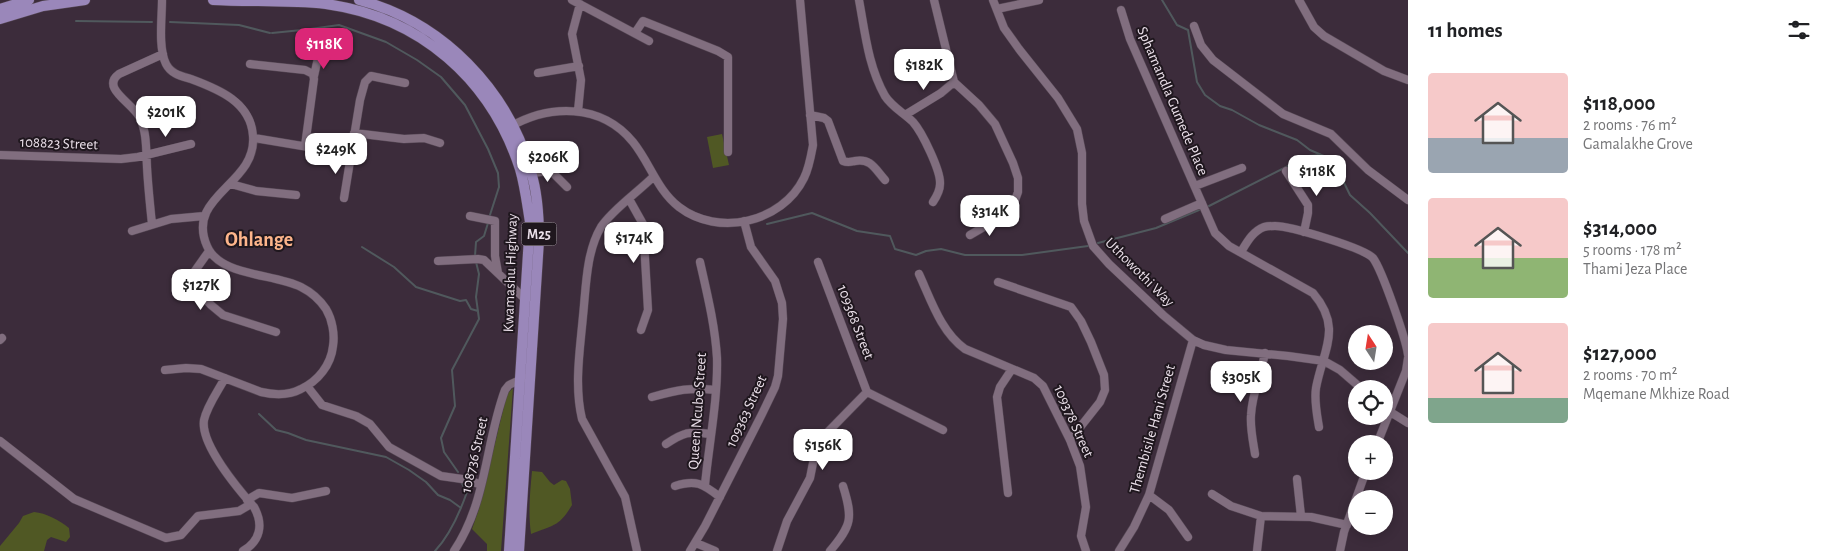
<!DOCTYPE html>
<html lang="en">
<head>
<meta charset="utf-8">
<style>
	:root { --surface:#fff; --page:#f6f6f6; --text:#202124; --muted:#757577; --accent:#db2777 }
	body { margin:0; font-family:"Alegreya Sans",sans-serif; background:var(--page); color:var(--text); height:100vh; display:flex; flex-direction:column; font-size:19px; white-space:nowrap }
	* { box-sizing:border-box; margin:0 }
	p { font-size:16px; color:var(--muted) }
	.icon { flex:none; width:28px; height:28px; fill:none; stroke:currentColor; stroke-width:2; stroke-linecap:round; stroke-linejoin:round }
	.map { position:relative; flex:1; overflow:hidden }
	.panel { display:flex; flex-direction:column; background:var(--surface); width:425px }
	.panel>* { flex:none }
	.needle { width:32px; rotate:348deg }
	.tools { position:absolute; left:1348px; top:325px; display:grid; gap:10px }
	.tools a { display:grid; place-items:center; width:45px; height:45px; border-radius:50%; background:var(--surface); box-shadow:0 2px 12px #0003; font-size:25px }
	.price { position:absolute; translate:-50% -42px; padding:0 11px; border-radius:10px; background:#fff; color:#222; font-size:16px; line-height:32px; filter:drop-shadow(0 1px 2px #0008) }
	.price::after { content:''; position:absolute; left:50%; top:30px; width:15px; height:11px; margin-left:-8px; background:inherit; clip-path:polygon(0 0,100% 0,50% 100%) }
	.price.current { background:var(--accent); color:#fff }
	ul { padding:0; list-style:none }
	li { display:flex; align-items:center; gap:15px; height:125px; padding:0 20px }
	li span { display:grid; place-items:center; flex:none; width:140px; height:100px; border-radius:5px; color:#555 }
	li>.icon { margin-inline-start:auto }
	span .icon { width:60px; height:60px; fill:#fffc; stroke-width:1 }
	li b { font-size:21px }
	h2 { display:flex; justify-content:space-between; align-items:center; height:60px; padding:0 20px; font-size:21px }
	main { display:flex; flex:1; min-height:0 }
	.map>svg:first-child { display:block }
	.green { fill:#505824 }
	.lines { fill:none; stroke-linecap:round; stroke-linejoin:round }
	.stream { stroke:#50595d; stroke-width:2 }
	.minor-casing { stroke:#574956; stroke-width:9 }
	.major-casing { stroke:#574956; stroke-width:11 }
	.minor { stroke:#816e7f; stroke-width:8 }
	.major { stroke:#9a87ba; stroke-width:10 }
	.labels { text-anchor:middle; stroke-width:4; stroke-linejoin:round; paint-order:stroke }
	.shield { fill:#1f171e; stroke:#aea4ad; stroke-width:1 }
	.shield-label { font-size:14px; font-weight:bold; fill:#ebe0ea }
	.street-label { font-size:15px; fill:#ebe0ea; stroke:#1f171e }
	.district-label { font-size:20px; font-weight:bold; fill:#fdb58b; stroke:#1f171e }
</style>
</head>
<body>
<main>
<div class="map">
<svg width="1408" height="551" viewBox="0 0 1408 551">
	<rect width="100%" height="100%" fill="#3c2c3b"/>
	<path class="green" d="M722 134 729 165 713 168 707 137Z
		M513 388 501 551H487V544L472 529 479 509 507 394Z
		M532 471 542 472 550 482 554 485 562 480 566 481 570 489 572 505C559 527 553 525 531 534 528 512 530 493 532 471Z
		M34 512C46 513 59 520 69 528L70 537 66 542 51 537 47 540 44 551H0V546L19 523 23 516Z"/>
	<g class="lines">
		<path class="stream" d="M1162 0 1177 25 1188 30 1197 82 1205 95 1220 106 1232 110 1259 125 1297 140 1310 150 1333 160 1350 195 1370 213 1408 253
			M76 21 152 22
			M170 22 239 25 270 33
			M303 30 339 25 386 42 417 60 441 77 465 105 488 149 498 173 499 187 489 218
			M272 33 302 30
			M1209 206 1308 156 1320 155
			M767 224 812 213 857 231 890 236 895 249 916 255 926 251 941 249 965 255H1022L1088 246
			M1098 243 1156 228 1199 210
			M362 247 394 267 416 287 460 301 466 300 471 309 478 311
			M475 256 476 242 484 236 488 223
			M259 414 276 430 288 433 306 440 386 457 409 470 426 482 438 495 450 500 461 508
			M458 472 444 452 441 438 455 406 452 370 479 319 476 297 479 274 476 262
			M435 551C450 535 460 512 467 492L461 482"/>
		<defs>
			<path id="minor" d="M162 0C162 18 158 48 166 64 171 74 181 76 191 79 218 89 251 102 253 136 257 185 185 195 207 246 220 277 274 273 301 287 311 292 320 300 326 309 332 319 335 334 333 346 331 365 318 381 301 389 288 396 274 395 261 392L201 369 186 368 165 370
				M572 0 649 41
				M859 0C865 32 868 66 885 96 892 107 904 113 913 122 922 132 941 171 940 184 940 191 937 196 933 202
				M934 0 954 82 979 105 995 124 1013 163 1018 178V192L1014 203 1008 210 999 218 970 235
				M993 0 1004 28 1019 49 1058 98 1077 129 1082 153V204L1084 221 1093 246 1109 264 1163 315 1193 340 1204 345 1226 350 1288 356 1324 361 1340 370 1362 389
				M1299 0 1314 27 1324 36 1384 71 1408 80
				M997 9 1039 0
				M1121 10 1130 39 1215 233 1229 246 1313 293C1343 328 1323 350 1316 388 1314 401 1317 415 1319 427
				M1194 26 1201 45 1213 60 1283 114 1331 134 1368 170 1408 200
				M635 33 643 21 718 51 728 57V152
				M250 64 305 70 313 74 314 79 305 146
				M538 73 579 66
				M314 76 318 58V43
				M578 111 581 80 572 34 580 4
				M810 115 824 118 828 121 843 161C848 163 850 162 855 161 871 158 875 169 885 180
				M905 115 941 93 954 82
				M508 128C549 104 601 103 633 142 650 163 657 190 679 207 718 237 782 223 804 178 809 168 811 156 813 145L800 0
				M354 133 404 139 424 138 440 143
				M254 138 350 154
				M0 155 121 159 138 157 191 144
				M1286 171 1308 205V213L1304 232
				M531 173 551 171 567 187
				M231 184 256 191 296 195
				M1195 186 1242 168
				M344 198 360 100 365 82 371 76 405 83
				M629 199 643 224 648 310 641 330
				M470 216 495 221V256L498 273
				M1165 219 1202 203
				M152 224C150 205 148 186 147 167 146 150 147 133 140 118 133 103 100 88 119 74L163 54
				M132 231 171 219 204 216
				M209 251 192 275V283L195 288 211 305 223 315 276 332
				M1241 252C1247 242 1253 231 1264 227 1268 226 1272 226 1275 226 1290 226 1364 248 1373 258 1382 270 1406 339 1408 355
				M438 261 478 259 484 260 525 299
				M700 262C707 293 715 325 717 358 718 400 709 443 705 485
				M818 262 867 392
				M919 274C931 300 941 332 965 349L1034 378 1043 386 1070 440 1080 466 1086 507 1081 536 1086 551
				M998 282 1071 307 1081 321 1091 342 1104 375 1105 390 1100 402 1070 440
				M0 340 2 338
				M225 378C218 391 207 406 204 420 200 444 239 490 254 507 264 525 260 541 243 551
				M307 386 322 405 356 416 370 424 389 447 441 476 469 480 481 485
				M867 392 943 430
				M652 397C677 390 690 387 716 390
				M1384 408 1408 423
				M0 441 74 499 166 538 181 535 198 516 239 511 251 504
				M666 444C684 432 689 431 710 434
				M1377 444 1406 371 1408 358
				M1255 454C1253 441 1250 428 1251 415 1252 394 1261 374 1265 353
				M1297 479 1301 516
				M675 486C696 479 703 484 720 497
				M1008 493 997 397 1000 387 1012 369
				M1212 494 1231 506 1261 516 1311 517 1347 525
				M1149 495 1169 510 1188 537
				M247 500 259 493 292 498 326 491
				M696 543 715 551
				M454 551C487 502 485 444 505 390L509 385 524 378
				M637 551 625 497 582 419C574 385 580 350 583 316 586 288 586 252 601 227 612 210 638 192 653 177
				M690 551 705 526 762 414 775 387 778 376 783 319 782 303 775 281 751 247 744 221
				M777 551 787 521 810 478 817 443 867 392
				M830 551C852 525 853 518 843 486
				M1119 551 1134 527 1149 495 1193 340
				M1257 551 1261 516
				M1340 551 1344 532 1366 471"/>
			<path id="major" d="M213 0C250 2 289 0 326 4 420 17 491 79 520 169 525 186 527 204 530 222L509 551
				M359 0C443 22 508 90 531 172 538 194 539 217 539 240L519 551
				M0 9 29 0
				M0 19 43 6 85 0"/>
		</defs>
		<use href="#minor" class="minor-casing"/>
		<use href="#major" class="major-casing"/>
		<use href="#minor" class="minor"/>
		<use href="#major" class="major"/>
	</g>
	<g class="labels">
		<rect class="shield" x="521.5" y="222.5" width="35" height="23" rx="4"/>
		<g class="shield-label">
			<text x="539" y="239">M25</text>
		</g>
		<g class="street-label">
			<text transform="translate(1173 101) rotate(67)" y="5">Sphamandla Gumede Place</text>
			<text transform="translate(59 143) rotate(2)" y="5">108823 Street</text>
			<text transform="translate(1140 272) rotate(45)" y="5">Uthowothi Way</text>
			<text transform="translate(510 273) rotate(-88)" y="5">Kwamashu Highway</text>
			<text transform="translate(856 322) rotate(69)" y="5">109368 Street</text>
			<text transform="translate(697 411) rotate(-86)" y="5">Queen Ncube Street</text>
			<text transform="translate(746 411) rotate(-65)" y="5">109363 Street</text>
			<text transform="translate(1074 421) rotate(66)" y="5">109378 Street</text>
			<text transform="translate(1152 429) rotate(-74)" y="5">Thembisile Hani Street</text>
			<text transform="translate(474 455) rotate(-77)" y="5">108736 Street</text>
		</g>
		<g class="district-label">
			<text x="259" y="246">Ohlange</text>
		</g>
	</g>
</svg>
<div class="tools">
<a><svg class="needle" viewBox="-14 -14 28 28"><path d="M0-13l5 13h-10z" fill="#e53935"/><path d="M0 13l5-13h-10z" fill="#757577"/></svg></a>
<a><svg class="icon" aria-label="locate" viewBox="0 0 24 24"><circle cx="12" cy="12" r="6"/><path d="M12 2v4M12 18v4M2 12h4M18 12h4"/></svg></a>
<a>+</a>
<a>−</a>
</div>
<b class="price current" style="left:324px;top:70px">$118K</b>
<b class="price" style="left:924px;top:91px">$182K</b>
<b class="price" style="left:166px;top:138px">$201K</b>
<b class="price" style="left:336px;top:175px">$249K</b>
<b class="price" style="left:548px;top:183px">$206K</b>
<b class="price" style="left:1317px;top:197px">$118K</b>
<b class="price" style="left:990px;top:237px">$314K</b>
<b class="price" style="left:634px;top:264px">$174K</b>
<b class="price" style="left:201px;top:311px">$127K</b>
<b class="price" style="left:1241px;top:403px">$305K</b>
<b class="price" style="left:823px;top:471px">$156K</b>
</div>
<section class="panel">
<h2>11 homes<svg class="icon" aria-label="filters" viewBox="0 0 24 24"><path d="M4 7h16M4 17h16"/><circle cx="9" cy="7" r="2"/><circle cx="15" cy="17" r="2"/></svg></h2>
<ul>
<li><span style="background:linear-gradient(#f6c9c9 65%,#9aa5b1 0)"><svg class="icon" aria-label="home" viewBox="0 0 24 24"><path d="M3 11l9-7 9 7M6 9v11h12V9"/></svg></span><div><b>$118,000</b><p>2 rooms · 76 m²</p><p>Gamalakhe Grove</p></div></li>
<li><span style="background:linear-gradient(#f6c9c9 60%,#8fb573 0)"><svg class="icon" aria-label="home" viewBox="0 0 24 24"><path d="M3 11l9-7 9 7M6 9v11h12V9"/></svg></span><div><b>$314,000</b><p>5 rooms · 178 m²</p><p>Thami Jeza Place</p></div></li>
<li><span style="background:linear-gradient(#f6c9c9 75%,#7fa58c 0)"><svg class="icon" aria-label="home" viewBox="0 0 24 24"><path d="M3 11l9-7 9 7M6 9v11h12V9"/></svg></span><div><b>$127,000</b><p>2 rooms · 70 m²</p><p>Mqemane Mkhize Road</p></div></li>
</ul>
</section>
</main>
</body>
</html>
